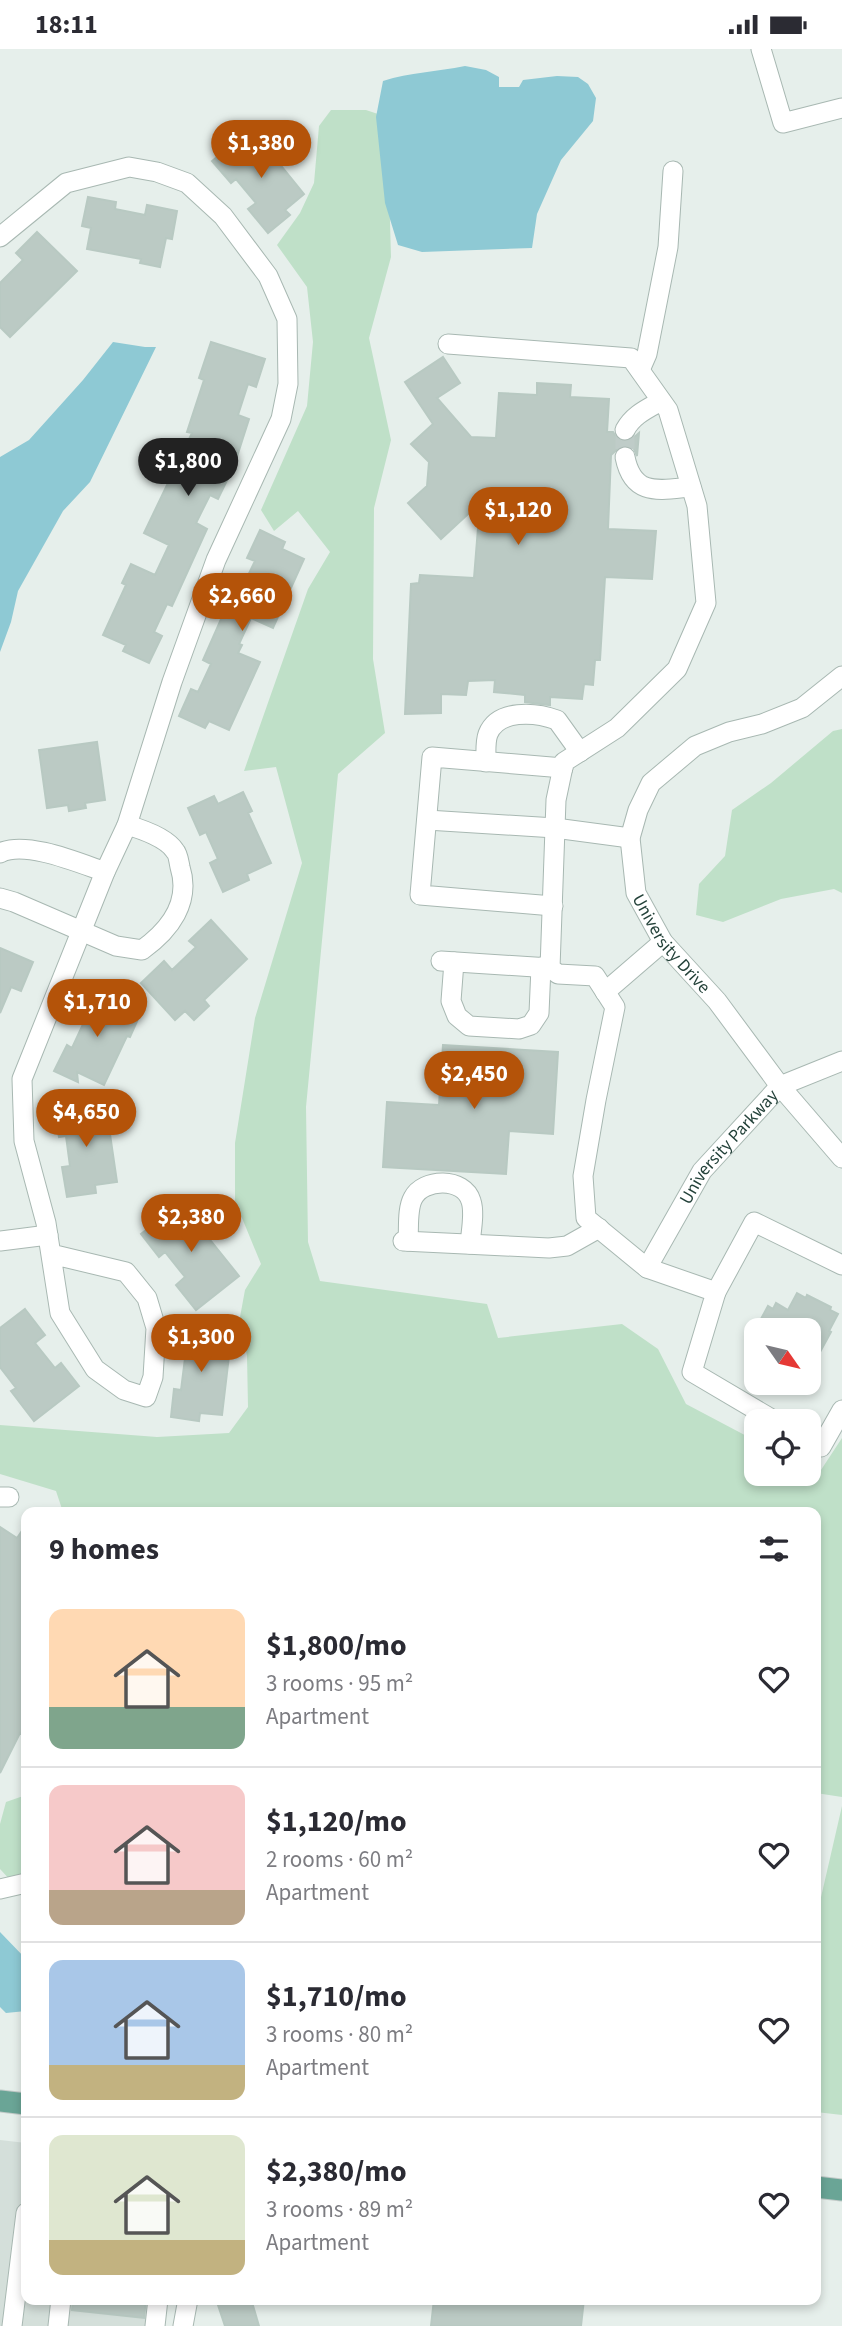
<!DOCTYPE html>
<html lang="en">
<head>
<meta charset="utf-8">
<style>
	:root { --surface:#fff; --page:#f2f2f3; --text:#2b2b33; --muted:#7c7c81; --line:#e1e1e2; --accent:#b45309 }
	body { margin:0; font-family:"Source Sans 3",sans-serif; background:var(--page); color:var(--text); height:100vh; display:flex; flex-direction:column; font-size:26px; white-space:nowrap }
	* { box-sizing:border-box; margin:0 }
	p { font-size:23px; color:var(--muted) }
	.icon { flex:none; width:38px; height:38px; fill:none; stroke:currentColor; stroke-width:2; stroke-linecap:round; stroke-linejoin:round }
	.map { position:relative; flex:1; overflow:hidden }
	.panel { position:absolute; left:21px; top:1458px; width:800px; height:798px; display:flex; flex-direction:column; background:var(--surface); border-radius:14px; box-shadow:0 4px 10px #0003 }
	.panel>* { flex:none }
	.needle { width:46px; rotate:124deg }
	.controls { position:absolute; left:744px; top:1269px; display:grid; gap:14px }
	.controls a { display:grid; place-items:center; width:77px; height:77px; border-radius:14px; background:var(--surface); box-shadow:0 4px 10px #0003; font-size:35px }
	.price { position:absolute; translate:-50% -60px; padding:0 16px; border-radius:24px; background:var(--accent); color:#fff; font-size:23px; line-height:46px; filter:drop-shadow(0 2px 4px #0008) }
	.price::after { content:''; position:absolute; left:50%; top:42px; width:21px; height:16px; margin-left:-10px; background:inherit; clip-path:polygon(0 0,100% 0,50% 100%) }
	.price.on { background:#222; color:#fff }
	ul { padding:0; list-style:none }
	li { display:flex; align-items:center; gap:21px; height:175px; padding:0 28px }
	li+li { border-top:2px solid var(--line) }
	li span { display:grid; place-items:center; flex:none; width:196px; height:140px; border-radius:14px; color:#555 }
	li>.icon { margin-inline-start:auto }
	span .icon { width:84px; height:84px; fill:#fffc; stroke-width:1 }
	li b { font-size:30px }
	h2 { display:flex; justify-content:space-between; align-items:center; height:84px; padding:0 28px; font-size:30px }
	.status { display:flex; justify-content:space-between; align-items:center; height:49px; padding:0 35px; background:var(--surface); direction:ltr }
	.status svg { height:19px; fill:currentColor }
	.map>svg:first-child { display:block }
	.built { fill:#d4dfda }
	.green { fill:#bfe0c8 }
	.water { fill:#8ec9d4 }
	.building { fill:#bbcac4; stroke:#b8c9c2; stroke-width:2 }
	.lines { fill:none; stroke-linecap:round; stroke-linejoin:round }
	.minor-tunnel { stroke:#bfccc8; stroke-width:19; stroke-dasharray:19 10; stroke-linecap:butt }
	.minor-casing { stroke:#a8b8b2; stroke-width:21 }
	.major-casing { stroke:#c2cac8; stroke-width:23 }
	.minor { stroke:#fff; stroke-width:19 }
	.major { stroke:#6aa596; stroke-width:21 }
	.labels { text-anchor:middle; stroke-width:5; stroke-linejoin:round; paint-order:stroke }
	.street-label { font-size:18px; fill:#24423a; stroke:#f7fbf9 }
</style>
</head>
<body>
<div class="status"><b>18:11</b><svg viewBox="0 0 49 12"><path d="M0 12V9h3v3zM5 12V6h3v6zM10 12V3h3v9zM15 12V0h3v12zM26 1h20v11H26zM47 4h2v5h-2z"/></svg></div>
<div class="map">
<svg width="842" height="2277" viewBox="0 0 842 2277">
	<rect width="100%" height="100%" fill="#e6efeb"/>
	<path class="built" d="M0 2091 26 2094V2250L165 2251 160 2277H0Z"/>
	<path class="green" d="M331 61H366L387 68 391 208 369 289 391 391 374 459 373 610 385 684 338 725 306 1058 308 1193 320 1232 487 1255 498 1289 622 1275 658 1300 686 1355 756 1392V1424H808L809 1419 819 1424 842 1389V1748L816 1744V1463H63L56 1442 0 1425V1376L157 1388 229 1384 248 1358 247 1307 240 1268 245 1241 261 1215 235 1152V1094L255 969 302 814 276 718 244 722 308 540 330 503 298 462 274 482 261 461 307 357 313 293 307 238 277 196 300 164 314 134 319 77Z
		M842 680V844L834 840 781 850 723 873 696 866 699 835 725 807 732 761 771 734 833 682Z
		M26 1746V1848L0 1820V1775L6 1753Z
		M842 1757V2066L816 2063V1870Z"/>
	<path class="water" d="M465 17 486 21 499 28V38H519L523 31 557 27 578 28 588 35 596 49 593 72 561 111 537 165 532 199 422 203 398 196 385 154 376 68 383 32C410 23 437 23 465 17Z
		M113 293 145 298H156L90 433 63 462 18 542 11 573 0 603V408L29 391 83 331Z
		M0 1883 26 1910V1962L6 1964 0 1958Z"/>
	<path class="building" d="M264 83 276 97 269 102 304 145 285 161 290 166 268 184 248 160 256 154 236 130 231 134 212 112 235 93 241 101Z
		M88 148 116 153 115 160 145 166 147 156 177 162 172 190 166 189 160 218 140 214 141 210 87 200 91 179 82 177Z
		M37 183 77 222 10 288 0 278V234L23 211 16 204Z
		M211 293 265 310 256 338 248 335 238 366 249 370 234 417 218 450 210 446 196 474 207 480 172 557 167 555 154 583 162 587 149 614 123 602 126 596 103 586 126 536 122 534 131 515 155 526 169 496 144 484 192 384 187 383 204 331 199 329Z
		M443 308 460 334 437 349 471 388 496 389 499 344 537 346V334L571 336 570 348 609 350 607 383H613L618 391 624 393 631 391 639 384 637 407 634 400 627 396 621 397 611 406 608 480 656 482 652 530 605 528 600 611H595L593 636 584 635 582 650 550 648V656L525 653V646L494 643 495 631 468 632 466 646 441 645V664L405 665 411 535 419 534 420 526 474 529 480 454 441 490 408 454 427 437 429 413 411 395 433 375 405 333Z
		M260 481 285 493 282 500 304 510 273 579 251 569 239 595 242 596 238 604 260 613 229 681 209 672 205 679 179 667 191 640 198 643 211 615 203 611 236 536 242 539 255 512 247 509Z
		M97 693 105 751 85 754 86 759 69 762 68 756 47 759 39 701Z
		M243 743 252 762 248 764 271 814 247 825 249 831 223 843 210 814 218 810 206 783 200 786 188 759 214 747 218 755Z
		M211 871 247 910 204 951 209 957 194 971 185 962 175 971 141 934 164 912 172 921 196 898 189 892Z
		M0 899 33 913 21 942 11 938 0 964Z
		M90 938 115 950 111 958 138 970 130 988 127 987 104 1036 77 1023 78 1033 54 1022 67 996 72 999 85 971 76 967Z
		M443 996 558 1003 553 1085 509 1082 506 1125 383 1118 387 1053 439 1056Z
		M82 1054 83 1062 106 1058 117 1133 95 1136 96 1144 67 1148 62 1118 70 1117 66 1087 59 1088 54 1059Z
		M182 1153 193 1166 201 1160 213 1175 203 1182 239 1227 196 1261 176 1236 185 1228 165 1203 159 1208 141 1185Z
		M797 1244 806 1249 807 1246 831 1258 830 1261 838 1265 829 1282 831 1283 808 1325V1281H755L768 1257 773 1260 776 1254 788 1261Z
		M25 1260 45 1286 35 1294 55 1319 61 1314 79 1337 34 1372 11 1342 16 1339 0 1318V1279Z
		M179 1278 207 1282 206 1287 231 1290 222 1366 200 1364 199 1372 171 1368 174 1340 181 1341 185 1309 175 1308Z
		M26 1476V1688L20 1684 0 1724V1478L17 1489Z
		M73 2250H146L144 2269 72 2261Z
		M216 2250H251L259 2277H225Z
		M434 2250H584L581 2277H431Z"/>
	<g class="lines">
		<path class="minor-tunnel" d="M625 381V408"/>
		<defs>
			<g id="minor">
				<path d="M761 0 783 74 842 59"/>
				<path d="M0 188 66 134 129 118 157 123 187 134 223 167 268 227 287 270 288 335 281 370 216 511 172 633 127 776 105 823 22 1030 24 1092 46 1174 60 1264 95 1320 124 1341 146 1348 153 1328 156 1279 147 1249 126 1223 51 1205"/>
				<path d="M448 295 631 309 668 361 697 457 706 554 677 620 617 679 564 713 556 751 550 919 558 925 595 927 615 958 596 1051 583 1127 586 1169 647 1219 716 1243 692 1323 775 1372"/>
				<path d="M640 321 647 305 668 198 673 122"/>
				<path d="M625 381C633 366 647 360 661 352"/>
				<path d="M625 408C633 448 659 441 691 438"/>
				<path id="s1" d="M842 627 802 659 762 675 729 683 695 697 651 734 638 761 630 789 636 844 663 893 717 952 780 1037 842 1109"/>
				<path d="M486 713C486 705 485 693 488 685 498 660 535 663 557 671L580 703"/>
				<path d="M427 771 555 779 630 789"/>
				<path d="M0 804C25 791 79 814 105 823"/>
				<path d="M0 849 14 853 116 897 142 901C170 881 191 853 180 818 179 813 178 805 175 802 167 789 141 780 127 776"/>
				<path d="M553 857 420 846 432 708 563 719"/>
				<path d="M441 912 550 919"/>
				<path d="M454 913 451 952 457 967 469 977 519 980 531 976 539 964 541 918"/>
				<path d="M605 943 663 893"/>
				<path d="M0 1192 48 1186"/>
				<path d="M403 1192 549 1199 567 1197 599 1179"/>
				<path d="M408 1192C409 1179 407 1160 413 1149 423 1129 464 1128 471 1152 475 1164 471 1182 470 1195"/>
				<path id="s2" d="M647 1219 702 1122 780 1037 842 1012"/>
				<path d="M716 1243 754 1173 842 1216"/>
				<path d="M808 1391 821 1398 842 1361"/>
				<path d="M0 1448H9"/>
				<path d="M0 1840 26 1834"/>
				<path d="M12 2277 26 2164"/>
				<path d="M58 2277 61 2250"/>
				<path d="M155 2277 158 2250"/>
				<path d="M183 2277 188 2250"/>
			</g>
			<path id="major" d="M0 2052 26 2055
				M816 2138 842 2141"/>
		</defs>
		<use href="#minor" class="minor-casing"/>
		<use href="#major" class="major-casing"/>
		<use href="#minor" class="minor"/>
		<use href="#major" class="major"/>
	</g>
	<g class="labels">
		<g class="street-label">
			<text dy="6" stroke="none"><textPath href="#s1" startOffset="399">University Drive</textPath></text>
			<text dy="6" stroke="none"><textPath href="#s2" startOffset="147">University Parkway</textPath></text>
		</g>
	</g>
</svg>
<div class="controls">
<a><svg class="needle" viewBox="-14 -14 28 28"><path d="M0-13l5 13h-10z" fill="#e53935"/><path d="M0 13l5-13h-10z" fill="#7c7c81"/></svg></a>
<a><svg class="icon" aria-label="locate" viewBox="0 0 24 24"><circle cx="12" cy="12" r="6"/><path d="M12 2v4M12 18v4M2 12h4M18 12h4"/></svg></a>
</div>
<b class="price" style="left:261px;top:131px">$1,380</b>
<b class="price on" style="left:188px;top:449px">$1,800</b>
<b class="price" style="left:518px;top:498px">$1,120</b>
<b class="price" style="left:242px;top:584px">$2,660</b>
<b class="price" style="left:97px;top:990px">$1,710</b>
<b class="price" style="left:474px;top:1062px">$2,450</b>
<b class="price" style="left:86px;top:1100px">$4,650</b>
<b class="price" style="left:191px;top:1205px">$2,380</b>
<b class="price" style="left:201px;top:1325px">$1,300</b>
<section class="panel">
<h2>9 homes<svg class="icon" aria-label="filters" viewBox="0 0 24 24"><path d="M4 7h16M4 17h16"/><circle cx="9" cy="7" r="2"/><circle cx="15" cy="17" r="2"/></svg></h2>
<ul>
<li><span style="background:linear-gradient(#ffd9b3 70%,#7fa58c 0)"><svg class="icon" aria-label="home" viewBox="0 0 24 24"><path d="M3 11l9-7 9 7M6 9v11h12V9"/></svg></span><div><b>$1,800/mo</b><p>3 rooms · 95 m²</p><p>Apartment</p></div><svg class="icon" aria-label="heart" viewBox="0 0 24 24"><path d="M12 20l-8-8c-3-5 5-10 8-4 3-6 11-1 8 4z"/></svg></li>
<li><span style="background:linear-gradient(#f6c9c9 75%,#b9a48a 0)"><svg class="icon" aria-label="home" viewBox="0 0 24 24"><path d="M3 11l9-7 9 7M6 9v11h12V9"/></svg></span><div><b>$1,120/mo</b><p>2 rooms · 60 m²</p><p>Apartment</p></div><svg class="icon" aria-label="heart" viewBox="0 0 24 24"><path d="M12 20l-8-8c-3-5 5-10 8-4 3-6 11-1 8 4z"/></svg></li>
<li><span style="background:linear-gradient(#a9c7e8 75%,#c2b280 0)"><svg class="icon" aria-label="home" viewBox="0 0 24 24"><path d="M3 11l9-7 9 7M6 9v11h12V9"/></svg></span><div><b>$1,710/mo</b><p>3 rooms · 80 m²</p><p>Apartment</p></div><svg class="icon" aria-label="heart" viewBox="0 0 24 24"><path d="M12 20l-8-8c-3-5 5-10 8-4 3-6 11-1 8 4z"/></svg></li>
<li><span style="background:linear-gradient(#dfe7d0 75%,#c2b280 0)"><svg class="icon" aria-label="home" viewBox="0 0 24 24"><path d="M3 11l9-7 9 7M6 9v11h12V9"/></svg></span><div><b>$2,380/mo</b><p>3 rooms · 89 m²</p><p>Apartment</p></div><svg class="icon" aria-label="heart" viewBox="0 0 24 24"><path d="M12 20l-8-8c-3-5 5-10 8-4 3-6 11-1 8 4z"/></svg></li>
</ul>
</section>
</div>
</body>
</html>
